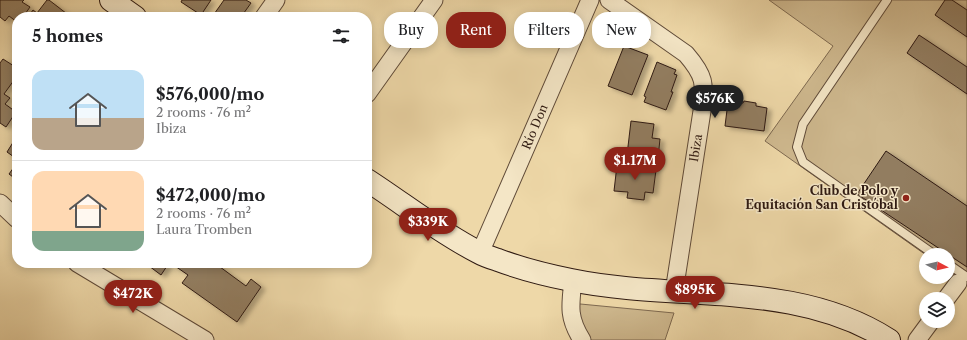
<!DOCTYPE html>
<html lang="en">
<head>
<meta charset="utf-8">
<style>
	:root { --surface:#fff; --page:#f2f2f2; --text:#202124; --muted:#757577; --line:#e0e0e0; --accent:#8f2418 }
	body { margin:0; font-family:"Libre Caslon Text",serif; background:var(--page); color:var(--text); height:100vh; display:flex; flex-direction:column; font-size:15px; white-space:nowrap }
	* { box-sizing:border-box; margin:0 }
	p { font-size:13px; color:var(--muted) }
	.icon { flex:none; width:22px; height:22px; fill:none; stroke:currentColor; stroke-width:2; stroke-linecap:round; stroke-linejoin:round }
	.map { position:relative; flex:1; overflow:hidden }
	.panel { position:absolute; left:12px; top:12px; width:360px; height:256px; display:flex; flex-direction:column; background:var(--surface); border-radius:16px; box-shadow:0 2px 10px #0003 }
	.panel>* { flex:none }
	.top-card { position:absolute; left:384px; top:12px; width:380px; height:36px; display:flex; gap:8px }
	.needle { width:26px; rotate:97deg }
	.controls { position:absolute; left:919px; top:248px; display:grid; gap:8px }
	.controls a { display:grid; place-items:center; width:36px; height:36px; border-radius:50%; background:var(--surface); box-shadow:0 2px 10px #0003; font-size:20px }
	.price { position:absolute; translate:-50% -34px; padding:0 9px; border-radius:14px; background:var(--accent); color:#fff; font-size:13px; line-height:26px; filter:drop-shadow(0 1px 2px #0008) }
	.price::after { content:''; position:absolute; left:50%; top:24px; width:12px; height:9px; margin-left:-6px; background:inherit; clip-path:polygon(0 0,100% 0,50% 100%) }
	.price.active { background:#222; color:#fff }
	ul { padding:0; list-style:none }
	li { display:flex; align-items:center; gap:12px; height:100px; padding:0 20px }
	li+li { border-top:1px solid var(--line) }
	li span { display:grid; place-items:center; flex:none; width:112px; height:80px; border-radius:12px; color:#555 }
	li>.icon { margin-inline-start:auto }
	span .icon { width:48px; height:48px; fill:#fffc; stroke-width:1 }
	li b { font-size:17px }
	h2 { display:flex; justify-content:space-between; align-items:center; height:48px; padding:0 20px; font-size:17px }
	.pill { padding:0 14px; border-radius:16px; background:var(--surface); box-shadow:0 2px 10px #0003; font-size:14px; line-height:36px }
	.pill.active { background:var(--accent); color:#fff }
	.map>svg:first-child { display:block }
	.green { fill:#ceb88e; stroke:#7e6950 }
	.building { fill:#927d60; stroke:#2f1a12; filter:url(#shadow) }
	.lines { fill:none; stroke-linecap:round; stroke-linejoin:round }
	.lane-casing { stroke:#5f4a38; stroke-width:10 }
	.street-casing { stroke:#5f4a38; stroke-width:19 }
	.secondary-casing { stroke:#2f1a12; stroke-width:24 }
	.lane { stroke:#f4e6c6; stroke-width:8 }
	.street { stroke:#f4e6c6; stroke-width:17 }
	.secondary { stroke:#f4e6c6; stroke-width:22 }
	.poi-dot { fill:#8f2418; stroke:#f4e6c6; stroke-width:1.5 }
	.labels { text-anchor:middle; stroke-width:3; stroke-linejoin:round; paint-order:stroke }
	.street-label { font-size:12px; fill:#2f1a12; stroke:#f4e6c6 }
	.poi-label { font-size:12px; font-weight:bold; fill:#2f1a12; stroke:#f4e6c6; text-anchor:end }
</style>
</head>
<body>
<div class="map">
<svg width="967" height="340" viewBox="0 0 967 340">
	<defs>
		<filter id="shadow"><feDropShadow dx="4.5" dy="2.5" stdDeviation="2" flood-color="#0004"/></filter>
	</defs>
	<rect width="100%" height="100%" fill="#eed8a8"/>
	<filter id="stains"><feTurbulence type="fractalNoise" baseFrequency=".005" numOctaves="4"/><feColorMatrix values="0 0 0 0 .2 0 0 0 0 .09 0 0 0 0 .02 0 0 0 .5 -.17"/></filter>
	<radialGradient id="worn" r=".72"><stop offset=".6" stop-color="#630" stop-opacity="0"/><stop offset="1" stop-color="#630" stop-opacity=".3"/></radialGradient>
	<path class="green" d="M769 0H967V284L948 271V255H926L765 141 833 46Z
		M570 303 674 313 665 340H590Z"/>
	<path class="building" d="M0 0H24L22 2 30 7 23 17H17V22L9 16 5 21 0 17Z
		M47 0H49L71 17H28L33 10 37 13Z
		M182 0H211L201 15 181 2Z
		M224 0H246L251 3 241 17H212Z
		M945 0H952L967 10V37L935 15Z
		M919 35 967 67V94L907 53Z
		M624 46 648 55 632 95 608 86Z
		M3 59 17 68V76L4 94 10 98 5 104 16 112 6 127 0 123V63Z
		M657 62 676 70 674 74 677 75 671 92H673L666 110 644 102 646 97 644 96Z
		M744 101 756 103V106L767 108 764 131 725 126 728 102 743 103Z
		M631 121 654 124 652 138 660 139 658 158 654 157 653 163 628 159 629 155H627Z
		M17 136V153L14 157 7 152Z
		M886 151 967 206V267L857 194Z
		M17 163V180L9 174Z
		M617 165 656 170 653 193 645 192 644 200 627 198 628 192 614 191Z
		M151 263H169L161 275 149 266Z
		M173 263H217L216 264 246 286 251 279 261 287 237 322 182 283 188 275 172 264Z"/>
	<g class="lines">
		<defs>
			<path id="lane" d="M887 0 803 124 797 147 803 162 935 255
				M948 264 967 277"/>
			<path id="street" d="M609 0 686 54C705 76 705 83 702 111L674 292
				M264 17 276 0
				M367 94 434 0
				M0 203 17 219
				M480 253 590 0
				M77 263 205 340
				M573 281C570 306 568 318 582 340
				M946 299 958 283
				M917 340 931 321"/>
			<path id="secondary" d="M111 0 135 17
				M367 180C404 204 439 232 478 252 485 256 492 258 498 260 522 269 546 275 571 280 677 302 794 279 889 340"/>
		</defs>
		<use href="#lane" class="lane-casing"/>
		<use href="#street" class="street-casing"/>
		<use href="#secondary" class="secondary-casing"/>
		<use href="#lane" class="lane"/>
		<use href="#street" class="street"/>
		<use href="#secondary" class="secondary"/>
	</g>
	<circle class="poi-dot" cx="906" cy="198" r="4"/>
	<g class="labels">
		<g class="street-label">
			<text transform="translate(535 127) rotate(-67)" y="4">Río Don</text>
			<text transform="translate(696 148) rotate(-81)" y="4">Ibiza</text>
		</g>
		<g class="poi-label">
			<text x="898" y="195">Club de Polo y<tspan x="898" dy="14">Equitación San Cristóbal</tspan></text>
		</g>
	</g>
	<rect width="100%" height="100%" filter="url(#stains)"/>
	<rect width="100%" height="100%" fill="url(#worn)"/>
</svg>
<div class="controls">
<a><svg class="needle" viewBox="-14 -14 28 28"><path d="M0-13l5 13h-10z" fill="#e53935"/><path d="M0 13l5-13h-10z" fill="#757577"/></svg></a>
<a><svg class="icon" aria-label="layers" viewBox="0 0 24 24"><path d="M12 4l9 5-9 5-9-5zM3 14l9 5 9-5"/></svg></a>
</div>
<b class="price active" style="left:715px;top:119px">$576K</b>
<b class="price" style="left:635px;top:181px">$1.17M</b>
<b class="price" style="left:428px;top:242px">$339K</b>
<b class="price" style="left:695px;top:310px">$895K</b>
<b class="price" style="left:133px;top:314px">$472K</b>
<div class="top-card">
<a class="pill">Buy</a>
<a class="pill active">Rent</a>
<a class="pill">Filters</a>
<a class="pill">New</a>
</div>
<section class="panel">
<h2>5 homes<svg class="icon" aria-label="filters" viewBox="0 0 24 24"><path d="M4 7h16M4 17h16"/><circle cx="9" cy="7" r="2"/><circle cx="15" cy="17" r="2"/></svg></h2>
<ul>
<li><span style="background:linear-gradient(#bfe0f5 60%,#b9a48a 0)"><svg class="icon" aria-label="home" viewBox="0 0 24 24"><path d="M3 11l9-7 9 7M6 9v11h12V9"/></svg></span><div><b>$576,000/mo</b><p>2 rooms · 76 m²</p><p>Ibiza</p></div></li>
<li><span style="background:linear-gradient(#ffd9b3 75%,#7fa58c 0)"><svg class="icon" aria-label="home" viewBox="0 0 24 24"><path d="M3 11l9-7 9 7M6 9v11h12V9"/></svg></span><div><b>$472,000/mo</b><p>2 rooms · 76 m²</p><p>Laura Tromben</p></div></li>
</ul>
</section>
</div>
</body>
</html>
